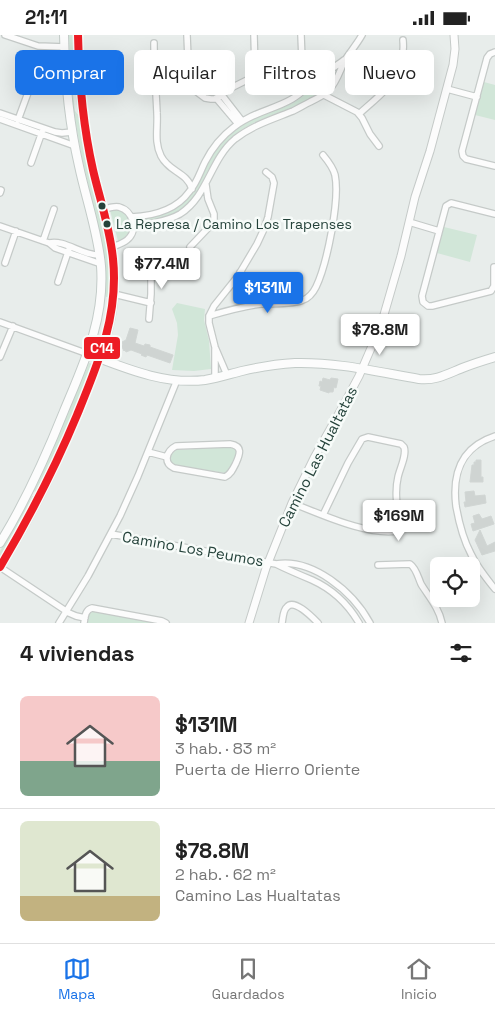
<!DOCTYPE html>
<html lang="es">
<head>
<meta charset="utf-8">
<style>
	:root { --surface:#fff; --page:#f6f6f6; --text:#222; --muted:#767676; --line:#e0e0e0; --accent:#1a73e8 }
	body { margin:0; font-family:"Space Grotesk",sans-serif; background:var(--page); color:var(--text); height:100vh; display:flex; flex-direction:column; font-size:19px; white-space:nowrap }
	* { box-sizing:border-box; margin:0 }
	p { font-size:16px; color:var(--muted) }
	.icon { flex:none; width:28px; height:28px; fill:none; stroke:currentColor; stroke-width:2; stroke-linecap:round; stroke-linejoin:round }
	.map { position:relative; height:588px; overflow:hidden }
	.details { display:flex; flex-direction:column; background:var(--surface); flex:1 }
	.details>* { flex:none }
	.guide { position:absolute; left:15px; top:15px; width:465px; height:45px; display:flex; gap:10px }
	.controls { position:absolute; left:430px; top:522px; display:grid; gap:10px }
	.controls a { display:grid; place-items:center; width:50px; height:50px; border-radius:8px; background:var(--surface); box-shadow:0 5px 20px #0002; font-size:25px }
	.price { position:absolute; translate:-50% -42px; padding:0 11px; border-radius:5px; background:#fff; color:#222; font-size:16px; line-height:32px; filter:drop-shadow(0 1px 2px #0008) }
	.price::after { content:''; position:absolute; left:50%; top:30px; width:15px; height:11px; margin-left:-8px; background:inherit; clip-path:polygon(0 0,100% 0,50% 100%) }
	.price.current { background:var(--accent); color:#fff }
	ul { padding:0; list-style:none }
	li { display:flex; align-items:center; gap:15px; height:125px; padding:0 20px }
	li+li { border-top:1px solid var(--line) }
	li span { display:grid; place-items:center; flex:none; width:140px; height:100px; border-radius:8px; color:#555 }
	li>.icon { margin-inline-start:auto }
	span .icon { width:60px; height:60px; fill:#fffc; stroke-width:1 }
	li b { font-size:21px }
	h2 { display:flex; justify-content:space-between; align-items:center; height:60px; padding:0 20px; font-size:21px }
	.tag { padding:0 18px; border-radius:8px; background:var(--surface); box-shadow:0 5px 20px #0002; font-size:18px; line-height:45px }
	.tag.current { background:var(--accent); color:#fff }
	.status { display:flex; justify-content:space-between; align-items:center; height:35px; padding:0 25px; background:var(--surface); direction:ltr }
	.status svg { height:14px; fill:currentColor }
	.tabs { display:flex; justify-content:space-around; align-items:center; height:70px; border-top:1px solid var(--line); background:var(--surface); font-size:14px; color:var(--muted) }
	.tabs a { display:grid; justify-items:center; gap:2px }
	.tabs .current { color:var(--accent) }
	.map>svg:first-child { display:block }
	.green { fill:#d1e6d8 }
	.building { fill:#cfd4d2; stroke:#d1d6d4 }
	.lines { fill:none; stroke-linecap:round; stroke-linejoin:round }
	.minor-casing { stroke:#c5cac8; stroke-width:8 }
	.tertiary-casing { stroke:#c5cac8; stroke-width:9 }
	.secondary-casing { stroke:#c3cbc8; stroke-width:10 }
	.minor { stroke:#fcfcfc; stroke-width:5.5 }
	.tertiary { stroke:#fcfcfc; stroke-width:7 }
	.secondary { stroke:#fcfcfc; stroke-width:8 }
	.bus-1-casing { stroke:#f7fbf9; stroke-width:11 }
	.bus-1 { stroke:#ed1c24; stroke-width:8 }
	.bus-dot { fill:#24423a; stroke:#f7fbf9; stroke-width:2 }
	.labels { text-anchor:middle; stroke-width:5; stroke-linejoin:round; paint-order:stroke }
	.bus-label { font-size:14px; fill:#24423a; stroke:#f7fbf9; text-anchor:start }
	.street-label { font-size:15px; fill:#24423a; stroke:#f7fbf9 }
	.line-badge { stroke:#f7fbf9; stroke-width:2 }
	.badge-label { font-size:14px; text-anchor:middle; font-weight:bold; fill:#fff }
</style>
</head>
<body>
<div class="status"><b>21:11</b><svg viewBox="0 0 49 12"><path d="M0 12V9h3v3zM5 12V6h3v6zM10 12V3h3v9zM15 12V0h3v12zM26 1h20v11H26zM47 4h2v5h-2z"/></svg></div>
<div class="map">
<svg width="495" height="588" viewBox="0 0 495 588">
	<rect width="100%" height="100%" fill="#e8edeb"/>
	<path class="green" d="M69 0H73L75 49 74 51 71 49Z
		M484 47 495 50V85L475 80Z
		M311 54H313L316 57V61C307 65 298 70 288 74 269 82 254 85 236 99 226 107 218 117 212 128 197 154 195 173 162 183 154 185 144 188 136 187L137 184C149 182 163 180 174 174 197 160 199 142 211 122 217 112 225 103 234 95 250 81 273 78 293 68 300 64 305 59 311 54Z
		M72 57 73 58 75 76 79 81 85 121 107 213 110 236 109 262H106L105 230 103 213 82 123 74 79Z
		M116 174C132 178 135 201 118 206L110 175Z
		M444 192 477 200 470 227 437 218Z
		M177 268 205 274 204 285 209 306 211 334 194 336 172 335 178 300 177 288 172 274Z
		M89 328 93 329 51 431 38 459 34 456 53 414Z
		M231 412 236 414V419L228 437 225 438 173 430 170 425 172 418 176 415Z
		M32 461H33V462C22 483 13 504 0 524V516Z
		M92 576 160 588H88L89 578Z"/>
	<path class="building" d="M130 293 138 295 135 308 144 311 145 309 150 310V312L173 320 170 328 147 320 146 322 141 320 142 319 131 315 126 317 125 315 124 316 121 310H123L122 307 126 305Z
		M323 343 330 345 331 343 338 344 336 353 334 352 333 357H329V358L320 355 321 351H319L320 346 322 347Z
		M476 425H481V442H483V447H470L472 430H474V427H476Z
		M474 456 475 461 485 460 486 468 465 472 464 467H466L465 457Z
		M479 479 482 484 491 481 494 489 473 496 471 489 475 488 473 481Z
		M480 495 487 511 495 507V516L482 520 475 505Z"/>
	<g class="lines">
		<defs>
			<path id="minor" d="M5 0 38 11 65 12
				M187 0 189 48 193 54 205 63 211 64H215L231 53 251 43 255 36 254 0
				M301 0 302 25 310 45 324 60 357 77 362 83 370 99 379 111
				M154 8C154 32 156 55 157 78 158 93 154 107 161 121 169 137 187 137 192 154
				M495 17 490 19 487 23 462 116 463 121 466 124 495 131
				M447 54 477 62
				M221 59 242 86
				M216 63 238 89
				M0 78 55 97 62 98 72 97
				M359 79C385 55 406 44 403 5
				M0 84 75 111
				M18 85 29 55
				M31 128 42 97
				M0 158 1 155
				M103 175C108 173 113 171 119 172 133 176 139 195 127 205 122 209 117 210 112 212
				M131 182C153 181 176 175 189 157 197 148 200 137 205 127 212 113 222 101 234 92 253 77 273 75 292 64 301 59 308 51 316 45 325 38 335 32 344 25
				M409 187 439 196
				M0 191 49 208 55 213 101 229
				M133 194C148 187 165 188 180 179 208 161 210 125 235 104 253 90 273 84 293 76 299 73 304 70 310 67 317 63 324 61 329 55 337 47 340 35 345 25 350 17 357 9 362 0
				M43 206 54 174
				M49 208C65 204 82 221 100 220
				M190 212 210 191 214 184V179L208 164 206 150
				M5 228 16 196
				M494 232V251L491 256 432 271H428L423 267 422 261 446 171 451 168 495 179
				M240 237 283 268
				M58 247 69 214
				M114 259 151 268
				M209 281C226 276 243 271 261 269 273 268 292 270 303 265 309 263 313 258 316 252 327 229 340 165 335 140 333 132 328 126 323 120
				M149 284 151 259V225
				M0 287 88 319
				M215 314V343
				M0 322 13 291
				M227 340 215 312 209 288V281L214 271 238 241 257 209 264 194 268 182 274 148 272 142 266 137
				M495 401C461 412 452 438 456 471 459 488 463 504 471 519 477 532 486 543 495 554
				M230 409C243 411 240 419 236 428 233 434 231 439 225 442L174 433C163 428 166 416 176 411Z
				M148 417 167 422
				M292 468C321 479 367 501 398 496L400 493C398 475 394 459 398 442 400 433 407 420 404 412L401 409 368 402 362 404 348 428 323 480
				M111 499 276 529C313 523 353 557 370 588
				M276 529C288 535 300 540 312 545 332 554 348 569 359 588
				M378 530 410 529C416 533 418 542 421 549 429 562 439 573 442 588
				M0 532 69 578 76 581 85 583
				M59 588 88 541 120 481 138 441 177 345
				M84 588C85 582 85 575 92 573L162 586 166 588
				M282 588C283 583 283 575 287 572 294 563 313 583 318 588"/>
			<path id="tertiary" d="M249 588 266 533 292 468 314 423 342 373 359 341 381 290 401 221 415 162 430 116 453 30 455 14 454 0"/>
			<path id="secondary" d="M88 319C125 333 164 350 205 345 218 343 230 339 242 336 259 332 277 329 295 328 337 327 378 337 419 344 437 346 449 338 465 332 475 328 485 325 495 322
				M0 508C26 466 46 421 64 376 84 328 105 284 101 231 98 197 86 164 79 131 69 88 65 44 64 0
				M0 532C31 482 56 431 78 377 99 325 120 281 113 224 110 194 100 165 93 135 83 91 78 45 78 0"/>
		</defs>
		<use href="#minor" class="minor-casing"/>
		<use href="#tertiary" class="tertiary-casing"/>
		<use href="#secondary" class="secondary-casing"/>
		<use href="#minor" class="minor"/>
		<use href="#tertiary" class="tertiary"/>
		<use href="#secondary" class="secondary"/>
		<defs>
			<path id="bus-1" d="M0 532C29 483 55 433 77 380 98 329 119 280 113 224 110 193 100 165 93 135 83 91 79 45 78 0"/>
		</defs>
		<use href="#bus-1" class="bus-1-casing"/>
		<use href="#bus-1" class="bus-1"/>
	</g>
	<g class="bus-dot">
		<circle cx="102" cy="171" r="4.5"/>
		<circle cx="107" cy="189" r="4.5"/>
	</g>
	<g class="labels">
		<g class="bus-label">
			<text x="116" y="194">La Represa / Camino Los Trapenses</text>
		</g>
		<g class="street-label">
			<text transform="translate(318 422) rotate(-63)" y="5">Camino Las Hualtatas</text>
			<text transform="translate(193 514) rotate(10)" y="5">Camino Los Peumos</text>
		</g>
	</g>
	<rect class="line-badge" x="83" y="301" width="38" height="24" rx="5" fill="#ed1c24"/>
	<g class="badge-label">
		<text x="102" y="318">C14</text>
	</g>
</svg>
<div class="controls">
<a><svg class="icon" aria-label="locate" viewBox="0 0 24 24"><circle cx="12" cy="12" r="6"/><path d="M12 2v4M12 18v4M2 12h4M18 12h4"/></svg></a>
</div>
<b class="price" style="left:162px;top:255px">$77.4M</b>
<b class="price current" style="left:268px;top:279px">$131M</b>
<b class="price" style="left:380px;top:321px">$78.8M</b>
<b class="price" style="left:399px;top:507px">$169M</b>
<div class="guide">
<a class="tag current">Comprar</a>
<a class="tag">Alquilar</a>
<a class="tag">Filtros</a>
<a class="tag">Nuevo</a>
</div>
</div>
<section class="details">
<h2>4 viviendas<svg class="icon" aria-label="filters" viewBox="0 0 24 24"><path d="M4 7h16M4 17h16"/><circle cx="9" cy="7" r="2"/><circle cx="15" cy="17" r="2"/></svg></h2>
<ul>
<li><span style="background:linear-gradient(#f6c9c9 65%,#7fa58c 0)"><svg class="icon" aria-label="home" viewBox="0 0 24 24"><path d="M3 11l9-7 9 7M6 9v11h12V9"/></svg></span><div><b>$131M</b><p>3 hab. · 83 m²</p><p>Puerta de Hierro Oriente</p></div></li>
<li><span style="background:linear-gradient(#dfe7d0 75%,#c2b280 0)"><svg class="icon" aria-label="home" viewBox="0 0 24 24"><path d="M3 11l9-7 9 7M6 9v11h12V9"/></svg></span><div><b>$78.8M</b><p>2 hab. · 62 m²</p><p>Camino Las Hualtatas</p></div></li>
</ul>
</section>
<nav class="tabs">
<a class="current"><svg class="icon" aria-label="map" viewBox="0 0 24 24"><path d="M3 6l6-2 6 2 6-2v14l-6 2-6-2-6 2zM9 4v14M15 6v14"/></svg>Mapa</a>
<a><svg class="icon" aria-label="saved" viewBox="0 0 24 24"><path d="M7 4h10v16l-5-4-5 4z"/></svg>Guardados</a>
<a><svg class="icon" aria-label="home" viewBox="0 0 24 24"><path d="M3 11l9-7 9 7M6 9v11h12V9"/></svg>Inicio</a>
</nav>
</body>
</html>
